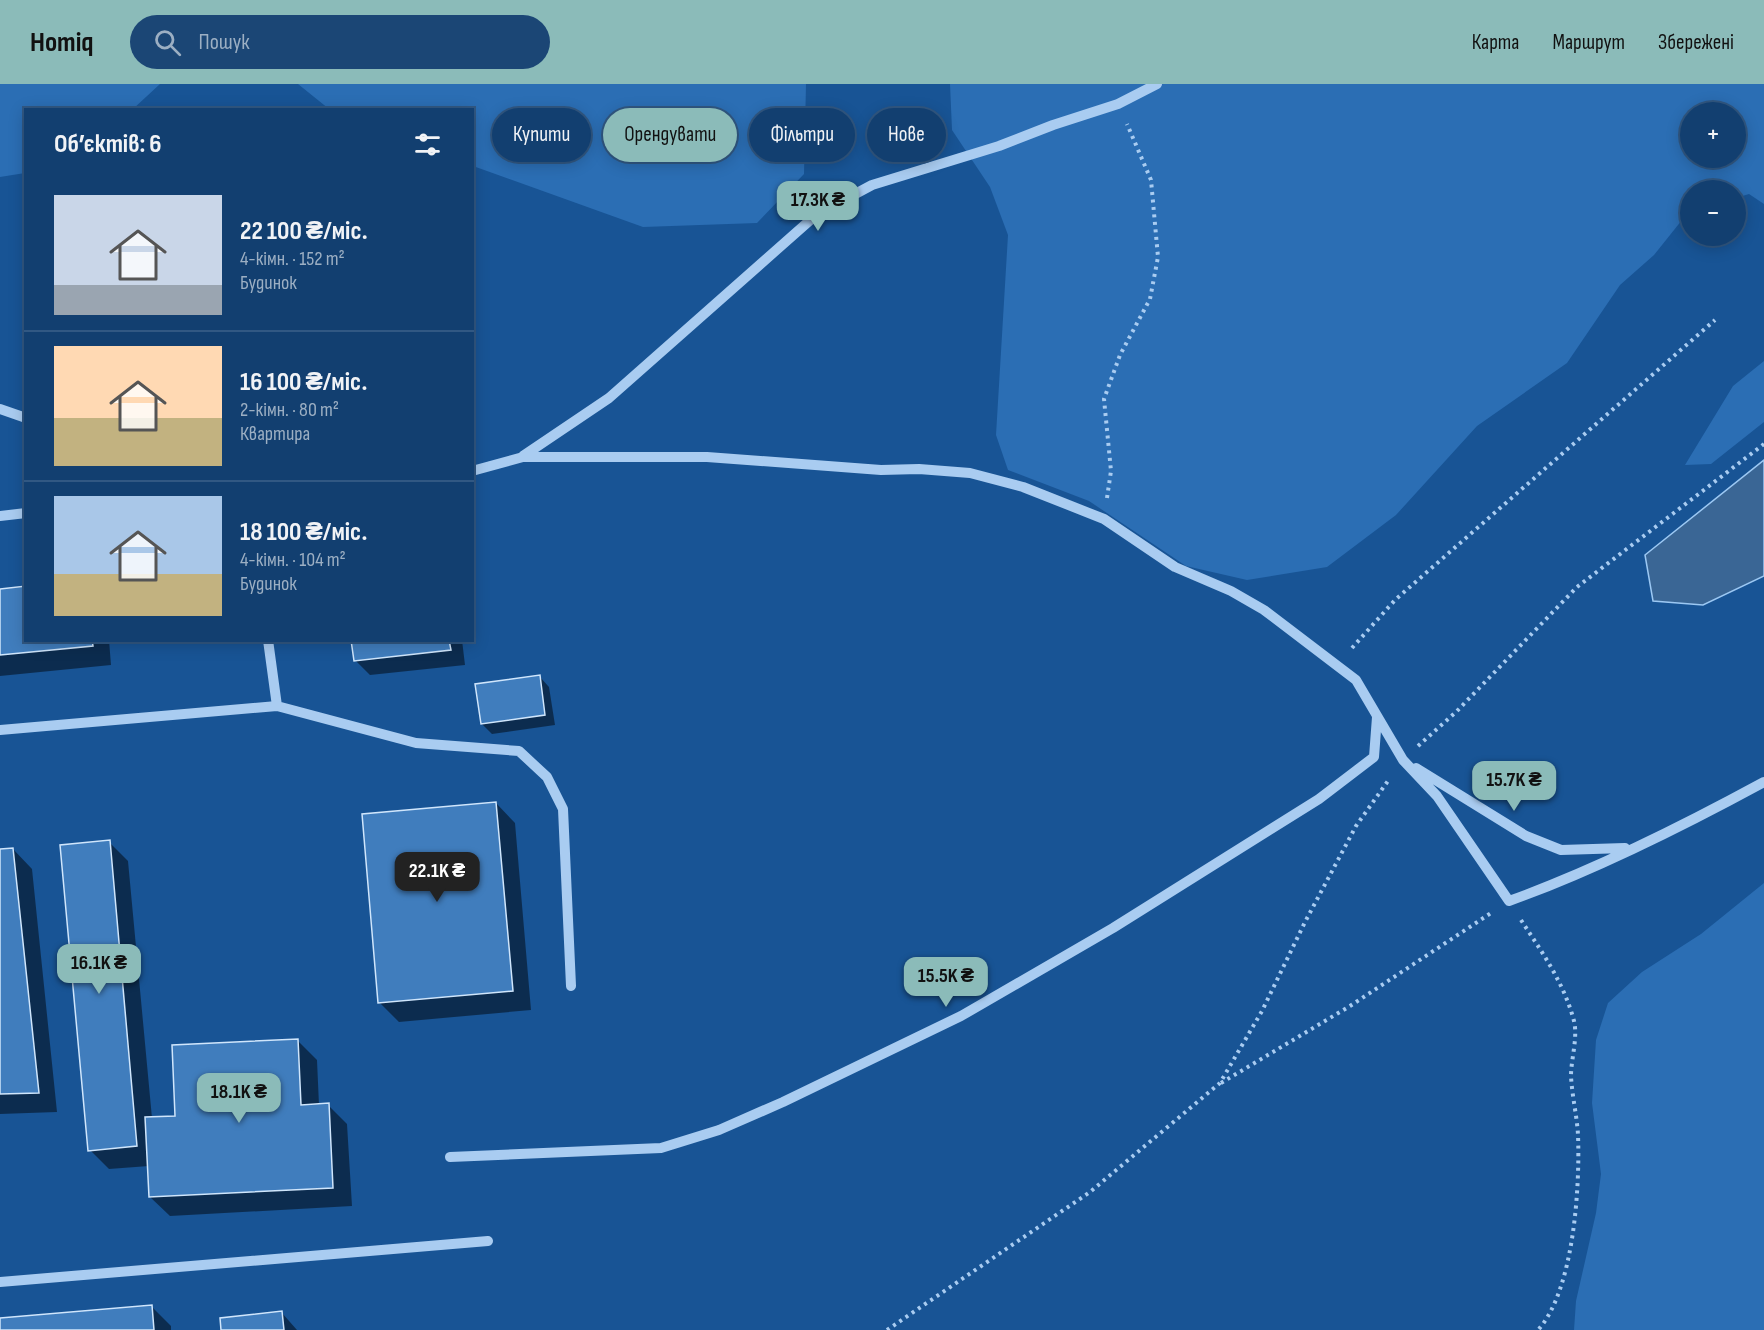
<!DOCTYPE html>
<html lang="uk">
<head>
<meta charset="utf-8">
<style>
	:root { --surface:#123f70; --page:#1b4675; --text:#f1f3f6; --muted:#9cafc3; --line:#315883; --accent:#8bbbb9 }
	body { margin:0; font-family:"Sofia Sans Condensed",sans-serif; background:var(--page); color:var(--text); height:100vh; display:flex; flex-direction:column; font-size:22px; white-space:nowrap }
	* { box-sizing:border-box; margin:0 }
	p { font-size:20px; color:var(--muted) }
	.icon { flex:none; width:33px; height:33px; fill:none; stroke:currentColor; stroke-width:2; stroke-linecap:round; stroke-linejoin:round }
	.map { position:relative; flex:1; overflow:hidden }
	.sheet { position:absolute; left:24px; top:24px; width:450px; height:534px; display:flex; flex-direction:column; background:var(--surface); border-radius:0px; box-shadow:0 3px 15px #0003,0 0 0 2px var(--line) }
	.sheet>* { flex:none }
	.banner { position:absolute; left:492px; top:24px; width:570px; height:54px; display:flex; gap:12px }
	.buttons { position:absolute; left:1680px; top:18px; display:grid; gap:12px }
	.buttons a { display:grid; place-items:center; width:66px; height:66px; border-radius:50%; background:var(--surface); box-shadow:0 3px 15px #0003,0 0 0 2px var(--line); font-size:30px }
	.price { position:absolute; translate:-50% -51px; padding:0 14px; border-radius:12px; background:var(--accent); color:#111; font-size:20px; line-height:39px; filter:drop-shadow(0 2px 3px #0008) }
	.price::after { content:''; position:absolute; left:50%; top:36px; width:18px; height:14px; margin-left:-9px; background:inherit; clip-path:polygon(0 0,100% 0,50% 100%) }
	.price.selected { background:#222; color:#fff }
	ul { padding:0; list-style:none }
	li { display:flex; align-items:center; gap:18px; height:150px; padding:0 30px }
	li+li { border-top:2px solid var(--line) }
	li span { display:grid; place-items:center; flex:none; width:168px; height:120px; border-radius:0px; color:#555 }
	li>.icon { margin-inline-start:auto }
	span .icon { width:72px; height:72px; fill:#fffc; stroke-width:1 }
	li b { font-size:26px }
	h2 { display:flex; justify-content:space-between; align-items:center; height:72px; padding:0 30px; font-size:26px }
	.chip { padding:0 21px; border-radius:27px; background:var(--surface); box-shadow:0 3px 15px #0003,0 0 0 2px var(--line); font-size:21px; line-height:54px }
	.chip.selected { background:var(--accent); color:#111 }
	header { display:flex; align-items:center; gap:36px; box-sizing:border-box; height:84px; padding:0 30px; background:var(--accent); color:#111 }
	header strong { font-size:28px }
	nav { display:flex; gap:33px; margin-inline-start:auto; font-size:21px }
	.search { width:420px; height:54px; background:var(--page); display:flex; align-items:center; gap:15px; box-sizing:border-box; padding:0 21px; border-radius:33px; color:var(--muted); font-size:22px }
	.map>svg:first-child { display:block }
	.green { fill:#2b6eb4; fill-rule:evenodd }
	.water { fill:#3a6695; stroke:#9cc8f3; stroke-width:1.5 }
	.shadow { fill:#0007 }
	.building { fill:#407dbd; stroke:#d0e6fc; stroke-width:1.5 }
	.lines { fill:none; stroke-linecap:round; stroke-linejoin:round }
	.path { stroke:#a9ccf1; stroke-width:4; stroke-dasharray:3 4.5; stroke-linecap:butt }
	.minor { stroke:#a9ccf1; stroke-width:10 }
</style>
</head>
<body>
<header>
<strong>Homiq</strong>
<div class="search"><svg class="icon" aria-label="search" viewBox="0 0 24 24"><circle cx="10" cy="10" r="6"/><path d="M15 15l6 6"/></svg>Пошук</div>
<nav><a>Карта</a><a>Маршрут</a><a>Збережені</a></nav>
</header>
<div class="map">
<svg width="1764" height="1246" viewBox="0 0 1764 1246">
	<rect width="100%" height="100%" fill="#185495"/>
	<path class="green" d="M0 0H160L133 25 26 26 25 89 0 93Z
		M298 0H806L804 90 757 139 643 143 473 82 472 26 329 25Z
		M950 0H1764V120L1749 110 1736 114V106H1690V126L1654 171 1620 201 1567 279 1477 342 1396 431 1327 483 1247 496 1186 482 1089 417 1008 386 996 351 1008 151 990 103 952 46ZM1690 28H1736V74H1690Z
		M1764 277V338L1711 380 1685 381 1733 302Z
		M1764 799V1246H1574L1576 1217 1596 1129 1601 1090 1592 1019 1596 956 1608 919 1642 888 1701 850Z"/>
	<path class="water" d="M1764 376V492L1703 521 1653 517 1645 471Z"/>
	<path class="shadow" d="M0 506 26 556H109L111 581 0 592Z
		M353 556H462L465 581 370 591 355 576Z
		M540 593 549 603 555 641 492 650 482 640Z
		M496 719 515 739 531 926 399 938 380 919Z
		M109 758 128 777 152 1034 177 1033 297 956 317 976 319 1021H328L347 1040 352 1122 170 1132 150 1113 149 1082 109 1085 90 1066Z
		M13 765 32 785 57 1028 0 1030V766Z
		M151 1222 171 1242V1246H0V1235Z
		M282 1229 297 1246H223Z"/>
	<path class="building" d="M26 502V556H92L93 562 0 571V505Z
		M351 556H449L451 566 354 577Z
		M540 591 545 631 481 640 475 600Z
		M496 718 513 907 378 919 362 730Z
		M110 756 137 1062 88 1067 60 761Z
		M13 764 39 1009 0 1010V765Z
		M298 955 301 1021 329 1019 333 1104 149 1113 145 1033 175 1032 172 961Z
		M152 1221 154 1246H0V1234Z
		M282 1227 284 1246H221L220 1234Z"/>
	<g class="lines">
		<path class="path" d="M1107 414 1111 387 1104 315 1120 271 1150 215 1158 173 1151 96 1127 40
			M1352 564 1395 516 1715 236
			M1418 662 1457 627 1577 503 1764 360
			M1521 836C1542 868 1564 899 1574 937 1578 954 1571 975 1571 992 1572 1012 1577 1032 1578 1051 1580 1103 1574 1206 1538 1246
			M1221 999 1350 922 1491 829
			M887 1246 1090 1108 1220 999 1262 927 1305 838 1356 742 1390 694"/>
		<path class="minor" d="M0 325 26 334
			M523 372 609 314 816 131 872 101 999 62 1053 41 1118 20 1157 0
			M472 387 523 373H707L881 386 919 385 970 389 1023 403 1104 435 1175 483 1231 507 1264 526 1356 596 1403 676 1437 712 1509 817C1596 786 1683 742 1764 698
			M0 432 26 429
			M268 556 277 622
			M0 646 277 622 416 659 519 667 547 693 563 725 571 902
			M1416 684 1526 752 1561 766 1625 764
			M450 1073 661 1064 719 1046 783 1018 961 932 1113 844 1319 715 1374 673 1377 633
			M0 1198 488 1157"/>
	</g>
</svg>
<div class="buttons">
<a>+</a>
<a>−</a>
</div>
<b class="price" style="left:818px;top:148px">17.3K ₴</b>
<b class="price" style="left:1514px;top:728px">15.7K ₴</b>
<b class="price selected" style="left:437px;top:819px">22.1K ₴</b>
<b class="price" style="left:99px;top:911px">16.1K ₴</b>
<b class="price" style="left:946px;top:924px">15.5K ₴</b>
<b class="price" style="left:239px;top:1040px">18.1K ₴</b>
<div class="banner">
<a class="chip">Купити</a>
<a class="chip selected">Орендувати</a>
<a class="chip">Фільтри</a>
<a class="chip">Нове</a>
</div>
<section class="sheet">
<h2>Об’єктів: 6<svg class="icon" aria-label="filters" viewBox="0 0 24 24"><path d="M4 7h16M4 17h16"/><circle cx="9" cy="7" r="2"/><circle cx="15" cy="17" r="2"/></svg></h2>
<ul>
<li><span style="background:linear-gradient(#c9d6e8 75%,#9aa5b1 0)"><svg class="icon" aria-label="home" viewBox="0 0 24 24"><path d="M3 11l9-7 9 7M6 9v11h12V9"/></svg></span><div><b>22 100 ₴/міс.</b><p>4-кімн. · 152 m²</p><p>Будинок</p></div></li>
<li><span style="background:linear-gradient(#ffd9b3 60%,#c2b280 0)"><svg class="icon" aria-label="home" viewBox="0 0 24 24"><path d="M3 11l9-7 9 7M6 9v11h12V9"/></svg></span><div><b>16 100 ₴/міс.</b><p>2-кімн. · 80 m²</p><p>Квартира</p></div></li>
<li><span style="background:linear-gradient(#a9c7e8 65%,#c2b280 0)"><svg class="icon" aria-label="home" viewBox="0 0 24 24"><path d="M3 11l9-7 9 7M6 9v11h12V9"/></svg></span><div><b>18 100 ₴/міс.</b><p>4-кімн. · 104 m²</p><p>Будинок</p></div></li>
</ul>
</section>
</div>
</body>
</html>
